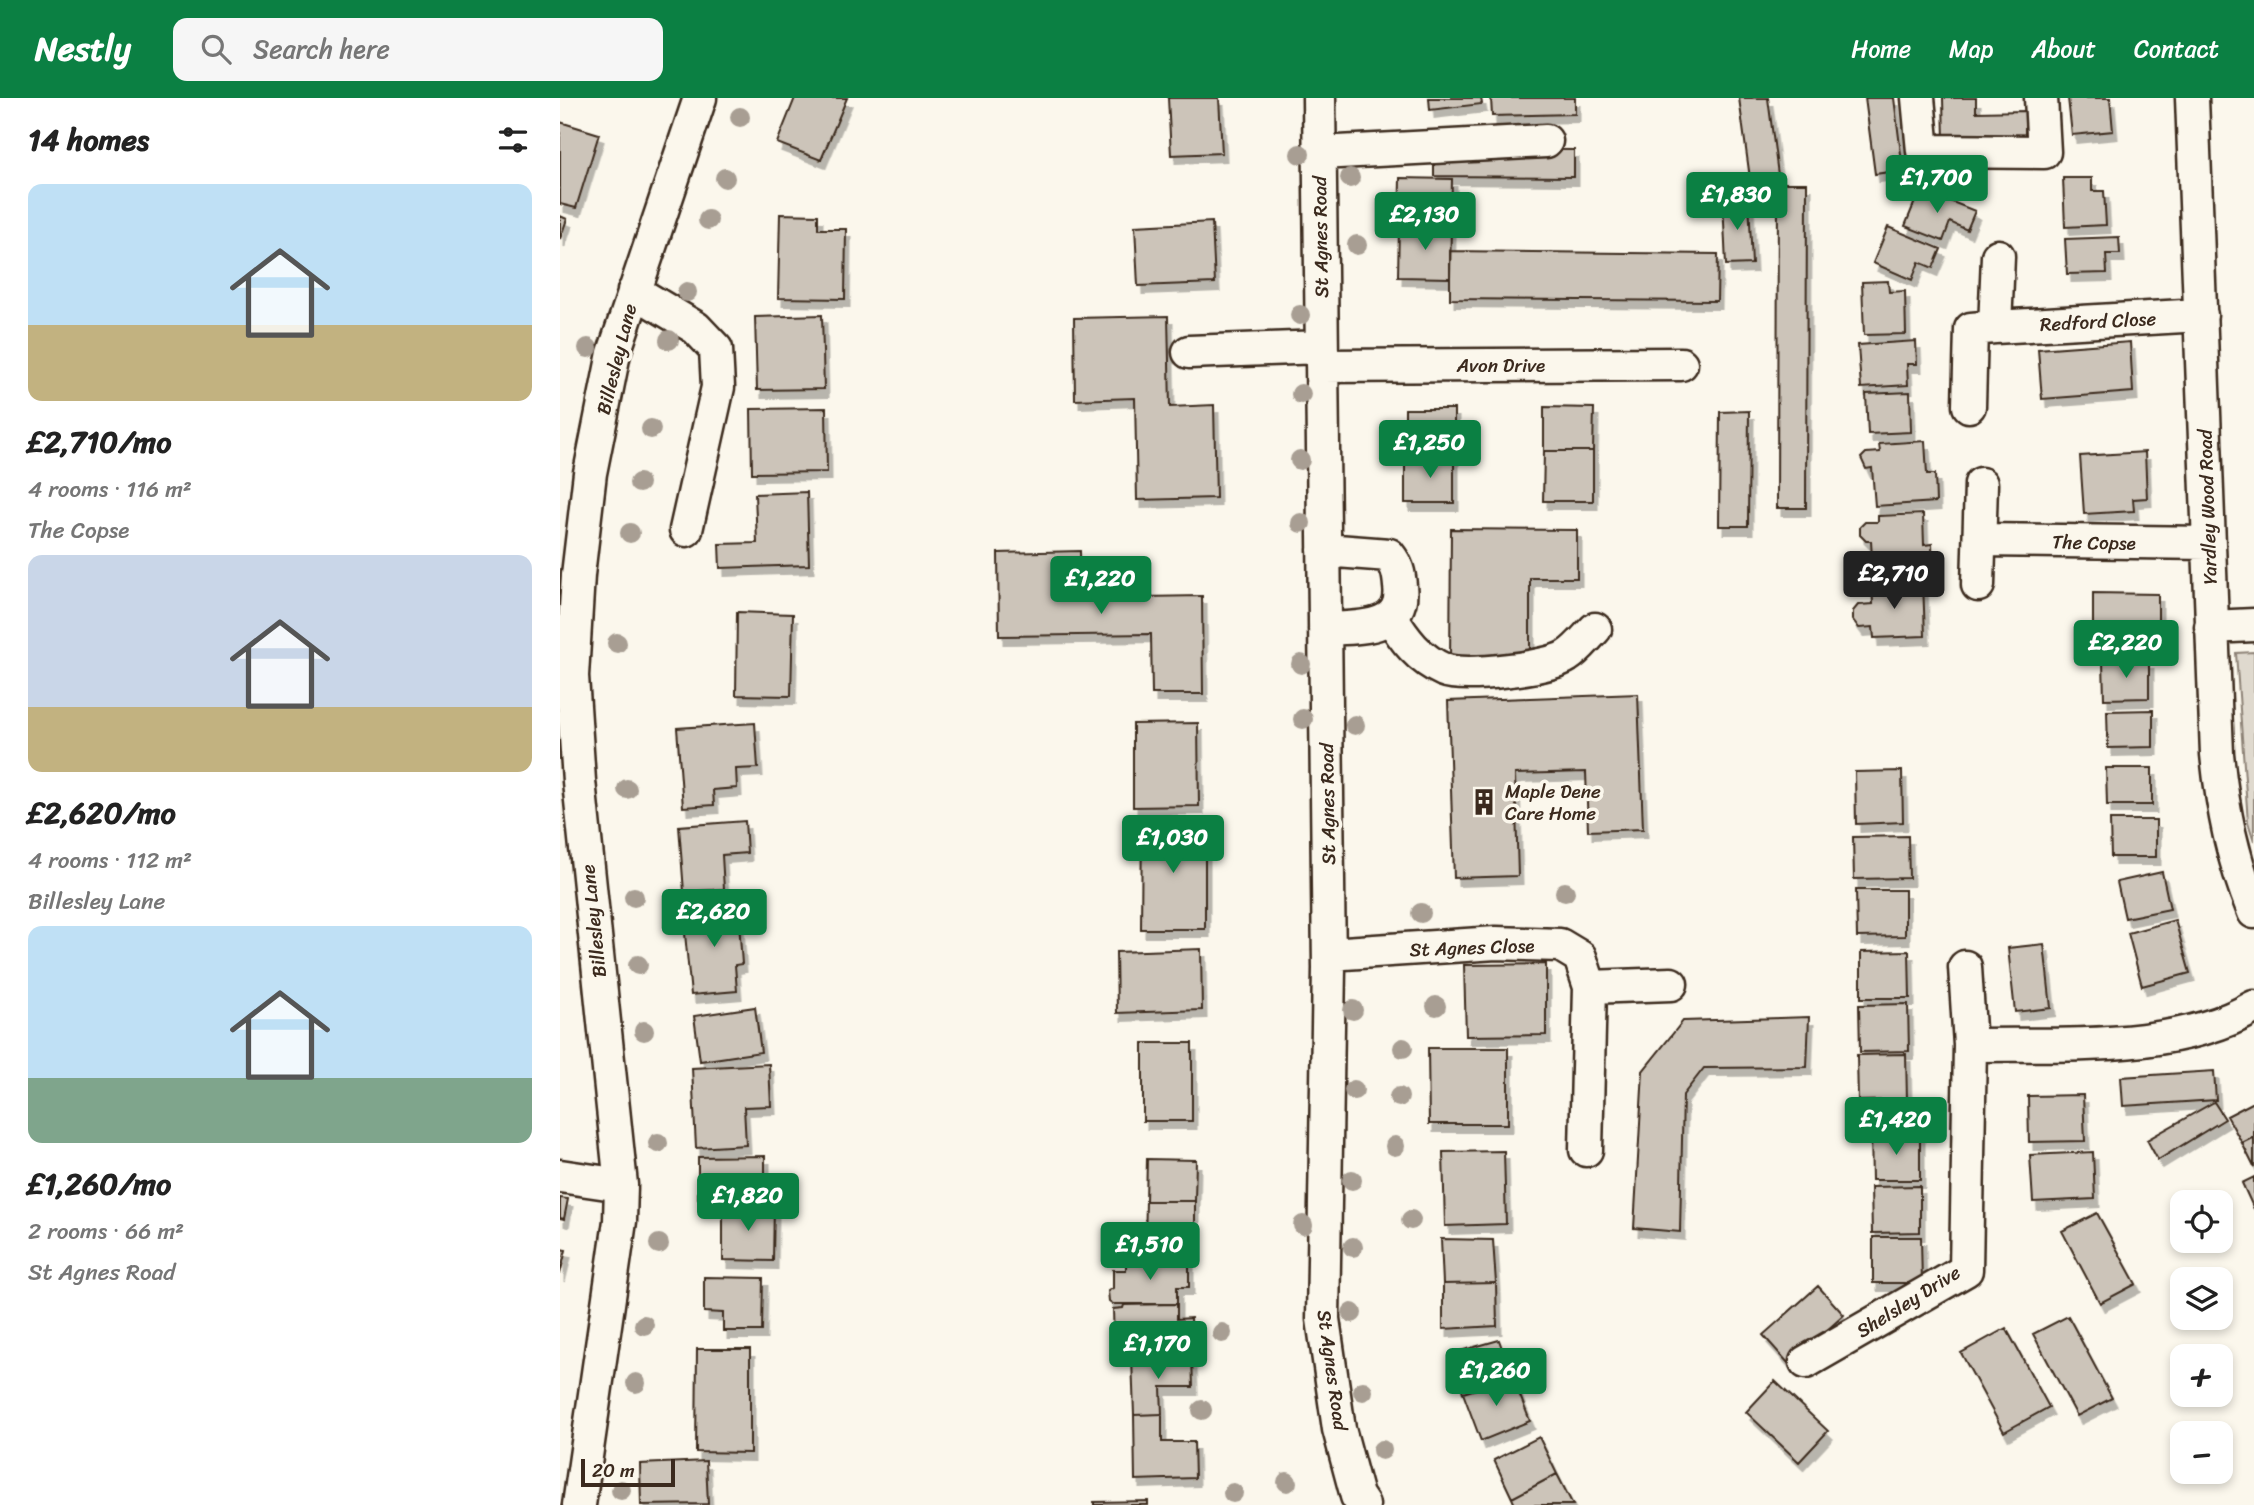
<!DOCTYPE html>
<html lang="en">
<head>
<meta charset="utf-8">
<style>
	:root { --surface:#fff; --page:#f6f6f6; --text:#222; --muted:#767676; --accent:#0b8043 }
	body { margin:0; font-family:Sriracha,sans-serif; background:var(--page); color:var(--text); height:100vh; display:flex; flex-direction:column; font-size:26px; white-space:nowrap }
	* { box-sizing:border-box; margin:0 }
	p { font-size:23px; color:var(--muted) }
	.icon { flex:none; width:38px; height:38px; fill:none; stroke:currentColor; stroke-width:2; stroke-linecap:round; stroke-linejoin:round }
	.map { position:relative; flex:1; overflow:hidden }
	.details { display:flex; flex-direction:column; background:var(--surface); width:560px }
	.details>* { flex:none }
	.tools { position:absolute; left:1610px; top:1092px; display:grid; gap:14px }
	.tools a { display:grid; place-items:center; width:63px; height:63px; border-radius:14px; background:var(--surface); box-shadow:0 4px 10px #0003; font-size:35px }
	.scale { position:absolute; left:21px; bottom:18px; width:94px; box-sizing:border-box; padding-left:7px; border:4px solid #3b2a1e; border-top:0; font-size:19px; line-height:24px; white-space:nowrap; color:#3b2a1e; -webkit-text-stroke:5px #fbf7ec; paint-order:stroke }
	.price { position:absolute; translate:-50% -60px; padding:0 16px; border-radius:7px; background:var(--accent); color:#fff; font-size:23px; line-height:46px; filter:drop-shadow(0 2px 4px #0008) }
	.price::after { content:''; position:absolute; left:50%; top:42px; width:21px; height:16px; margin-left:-10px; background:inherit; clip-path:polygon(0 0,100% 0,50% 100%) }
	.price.selected { background:#222; color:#fff }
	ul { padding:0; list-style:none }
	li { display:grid; align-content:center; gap:14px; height:371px; padding:0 28px }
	li span { display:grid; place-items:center; height:217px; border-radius:14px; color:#555 }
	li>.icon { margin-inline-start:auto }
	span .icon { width:126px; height:126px; fill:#fffc; stroke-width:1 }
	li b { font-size:30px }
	h2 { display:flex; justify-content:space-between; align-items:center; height:84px; padding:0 28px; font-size:30px }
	header { display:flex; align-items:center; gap:42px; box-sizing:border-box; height:98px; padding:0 35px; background:var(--accent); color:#fff }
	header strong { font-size:33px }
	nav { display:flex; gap:38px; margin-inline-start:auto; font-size:24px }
	.search { width:490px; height:63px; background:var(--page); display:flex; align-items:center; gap:18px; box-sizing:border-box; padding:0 24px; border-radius:14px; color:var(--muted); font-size:26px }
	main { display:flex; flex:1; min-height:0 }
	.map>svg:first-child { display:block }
	.green { fill:#dfd9ce; stroke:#8d8276; stroke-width:2 }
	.building { fill:#ccc4b9; stroke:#3b2a1e; stroke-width:2; filter:url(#shadow) }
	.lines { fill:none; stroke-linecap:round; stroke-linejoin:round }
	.minor-casing { stroke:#3b2a1e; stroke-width:37 }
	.minor { stroke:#fbf7ec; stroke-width:32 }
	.tree { fill:#a89e93 }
	.labels { text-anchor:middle; stroke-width:7; stroke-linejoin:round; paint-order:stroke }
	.street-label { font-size:19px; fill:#3b2a1e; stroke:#fbf7ec }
	.poi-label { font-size:19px; fill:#3b2a1e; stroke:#fbf7ec; text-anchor:start }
</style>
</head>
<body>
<header>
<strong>Nestly</strong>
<div class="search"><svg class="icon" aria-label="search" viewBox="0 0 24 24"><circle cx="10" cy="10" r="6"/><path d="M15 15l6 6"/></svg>Search here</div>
<nav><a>Home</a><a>Map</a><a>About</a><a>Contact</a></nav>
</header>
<main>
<section class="details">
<h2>14 homes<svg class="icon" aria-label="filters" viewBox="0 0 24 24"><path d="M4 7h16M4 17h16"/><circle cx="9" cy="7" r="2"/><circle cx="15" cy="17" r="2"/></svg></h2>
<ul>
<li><span style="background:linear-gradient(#bfe0f5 65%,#c2b280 0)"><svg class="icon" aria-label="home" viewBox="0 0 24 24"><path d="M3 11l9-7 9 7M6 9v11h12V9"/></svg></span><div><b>£2,710/mo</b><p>4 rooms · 116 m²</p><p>The Copse</p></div></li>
<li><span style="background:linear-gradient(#c9d6e8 70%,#c2b280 0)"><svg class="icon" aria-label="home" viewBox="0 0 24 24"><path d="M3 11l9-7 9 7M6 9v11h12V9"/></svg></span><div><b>£2,620/mo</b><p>4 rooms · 112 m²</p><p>Billesley Lane</p></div></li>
<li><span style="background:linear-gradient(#bfe0f5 70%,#7fa58c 0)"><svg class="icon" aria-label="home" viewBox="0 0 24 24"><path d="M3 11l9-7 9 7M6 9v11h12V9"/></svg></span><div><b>£1,260/mo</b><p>2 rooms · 66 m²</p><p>St Agnes Road</p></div></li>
</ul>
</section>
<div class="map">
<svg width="1694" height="1407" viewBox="0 0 1694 1407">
	<defs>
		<filter id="shadow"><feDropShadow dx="4.5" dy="8" stdDeviation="0" flood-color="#0004"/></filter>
	</defs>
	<rect width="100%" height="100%" fill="#fbf7ec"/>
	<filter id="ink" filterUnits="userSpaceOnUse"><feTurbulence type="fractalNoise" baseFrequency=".0143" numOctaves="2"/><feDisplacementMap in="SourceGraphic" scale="14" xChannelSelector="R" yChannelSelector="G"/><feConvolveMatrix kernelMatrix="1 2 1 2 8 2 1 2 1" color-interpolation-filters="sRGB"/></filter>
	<g filter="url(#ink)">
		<path class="green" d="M1694 554V743L1688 724 1676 555Z"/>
		<path class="building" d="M235 0H287L261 62 217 45Z
			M608 0H659L662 55 611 57Z
			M869 0H921L922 6 870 12Z
			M931 0H1015V16L932 18Z
			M1179 0H1208L1220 92 1192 95Z
			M1305 0H1334L1343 72 1315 76Z
			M1383 0H1416V14L1465 13V40L1384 43Z
			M1508 0H1550L1553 33 1512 37Z
			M0 24 39 36 16 110 0 106Z
			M874 51 1014 52V79L874 78Z
			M840 80 892 81 891 129 839 128Z
			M1503 80H1532V93H1544L1546 127 1505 129Z
			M1218 85H1247L1246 410H1217Z
			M1360 91 1415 113 1407 132 1390 124 1383 143 1345 128Z
			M1163 102H1189L1192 166 1166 167Z
			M220 116 258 117V131H286L285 201 218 200Z
			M0 118 7 121 0 141Z
			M652 124 655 185 578 188 575 128Z
			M839 128 891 129 890 180 838 179Z
			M1328 129 1381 151 1373 170 1359 164 1352 182 1313 165Z
			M1559 139 1560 156H1546L1547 175 1507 176 1505 141Z
			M890 153 1158 156 1157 203 890 201Z
			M1328 183 1329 194 1345 193 1346 236 1304 237 1302 184Z
			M262 217 264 291 197 292 195 219Z
			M608 218 610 309 654 307 656 400 577 402 575 300 515 302 514 220Z
			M1356 243 1357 266H1347L1348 287 1301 290 1298 247Z
			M1570 244 1573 294 1482 301 1478 251Z
			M1350 294 1351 334 1308 336 1306 296Z
			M984 309 1034 310 1033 353H984Z
			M266 310 267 374 192 375 191 311Z
			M845 311H894V358H845Z
			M1189 313 1188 428H1159L1160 314Z
			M1365 343 1367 376H1375L1376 404 1315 408 1312 370 1306 371 1301 360 1306 355 1320 354 1319 346Z
			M984 353H1033V403H983Z
			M1585 354 1587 400 1573 401 1574 413 1524 416 1520 358Z
			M845 358H894V405H845Z
			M247 394 249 467 160 470 159 446 197 445 195 396Z
			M1363 416 1364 447 1372 446 1373 475 1313 479 1311 443H1306L1300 437V429L1305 424H1318V418Z
			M891 431 1017 432V480H970V567L890 566Z
			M520 453 521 500 642 498 643 596H592L591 536 439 538 438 455Z
			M1363 484 1365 538 1314 540 1313 529 1299 530 1293 522V513L1298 507 1313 506 1312 486Z
			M1533 495 1598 496V546L1533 545Z
			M177 514 233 516 231 598 176 597Z
			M1543 563H1589V600L1544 601Z
			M1078 596 1083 731 1028 733 1026 674 955 676 958 778 894 780 888 603Z
			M1593 612V649L1548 650 1547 613Z
			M195 625 198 670 176 671 177 690 153 692 154 707 123 709 117 630Z
			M638 625 639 708 573 709V626Z
			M1546 670H1592V707H1547Z
			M1342 673 1343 724 1296 726 1295 674Z
			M582 722 645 723V831H581Z
			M1550 722H1596V759H1551Z
			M185 723 187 755 162 757 164 791 124 794 119 728Z
			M1348 738 1349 780 1294 781 1293 739Z
			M1602 774 1610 811 1565 820 1557 784Z
			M1296 792H1345V838L1297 839Z
			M188 809 189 823 179 824 182 866 175 867 177 893 131 897 123 815Z
			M1615 822 1630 875 1582 888 1568 835Z
			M1484 846 1491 910 1455 914 1448 850Z
			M641 851 642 912 557 915 556 854Z
			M1349 853 1350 900H1301V854Z
			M986 866V937L906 938 904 867Z
			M1348 906 1349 953 1300 954 1299 907Z
			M195 909 201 954 140 963 134 918Z
			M1249 919 1247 969 1144 970 1123 997 1120 1134 1074 1130 1083 973 1123 923Z
			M583 945H632V1023H583Z
			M868 950H948V1026H869Z
			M1346 956 1347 1002 1298 1003 1297 957Z
			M209 966 211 1008 184 1009 186 1047 136 1050 132 970Z
			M1654 973 1656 1002 1563 1008 1561 979Z
			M1523 997 1525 1043 1469 1044 1468 998Z
			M1654 1004 1665 1021 1598 1062 1587 1042Z
			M1694 1004V1039L1682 1045 1667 1018Z
			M1360 1035V1082H1312L1311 1036Z
			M1694 1039V1069L1682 1045Z
			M944 1053 946 1126 885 1128 883 1054Z
			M1533 1054 1535 1101 1473 1104 1470 1057Z
			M205 1058V1100H138V1059Z
			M587 1061 636 1062 635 1103H586Z
			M1694 1079V1111L1682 1085Z
			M1360 1088V1134L1312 1135 1311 1089Z
			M0 1100 8 1101 4 1121 0 1120Z
			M586 1103H635V1147L585 1146Z
			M163 1107H214L213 1163 163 1162Z
			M1537 1115 1576 1186 1540 1205 1502 1133Z
			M1313 1139H1361L1362 1185H1313Z
			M881 1141 933 1142 936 1185 883 1186Z
			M0 1151 6 1152 0 1176Z
			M566 1161H629V1189H617V1206H553L549 1203 548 1193 553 1190V1172H566Z
			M144 1179 203 1180 202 1233H163V1215L144 1214Z
			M936 1185 937 1228 883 1231V1186Z
			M1258 1188 1284 1217 1229 1266 1203 1237Z
			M617 1206V1221L631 1220 632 1243 554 1245 553 1211 563 1210 564 1207Z
			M1508 1218 1552 1300 1517 1318 1473 1236Z
			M1446 1230 1489 1309 1444 1334 1401 1255Z
			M939 1242 953 1280 903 1295 893 1255Z
			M137 1251H190V1355L136 1354Z
			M632 1258 633 1289H601L602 1316 574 1317 572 1260Z
			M953 1280 970 1323 921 1343 903 1295Z
			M1215 1283 1268 1333 1239 1364 1186 1314Z
			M602 1316V1344H634L635 1380 575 1382 574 1317Z
			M979 1339 997 1376 952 1400 934 1362Z
			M146 1363 148 1406 81 1407 80 1366Z
			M997 1376 1013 1407H955L952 1400Z
			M588 1403V1407H534V1404Z"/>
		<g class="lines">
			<defs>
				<path id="minor" d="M759 0 769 870 763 1221 779 1331 797 1398 803 1407
					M1358 0 1363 53 1484 54 1481 0
					M1632 0 1657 656C1663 714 1672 759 1694 814
					M760 55 986 43
					M74 193 136 230 156 251 158 289 126 432
					M1435 229 1641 217
					M629 254 761 249
					M762 268 1121 266
					M1409 308 1411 231 1435 229 1438 158
					M1420 442 1648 445
					M764 452 829 457C837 467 839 475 840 488 846 533 796 529 765 531
					M1418 487 1421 386
					M831 519C844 541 859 561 884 572 903 580 989 570 1007 558 1017 552 1026 540 1035 531
					M1651 529 1694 527
					M769 856 936 845 1000 847 1020 859 1030 889 1026 1052
					M1405 869 1410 947
					M1030 889 1111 886
					M0 1078 61 1087
					M1246 1264 1406 1172 1410 947C1498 945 1617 955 1694 909
					M19 1407 60 1123 61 1087 19 683 12 578 18 477 30 375 54 255 140 0"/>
			</defs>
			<use href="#minor" class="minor-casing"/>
			<use href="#minor" class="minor"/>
		</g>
		<g class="tree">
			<circle cx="180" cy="19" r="10"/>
			<circle cx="740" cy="56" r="10"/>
			<circle cx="165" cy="80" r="10"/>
			<circle cx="790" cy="80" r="10"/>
			<circle cx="148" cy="122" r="10"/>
			<circle cx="797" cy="147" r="10"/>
			<circle cx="127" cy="194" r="10"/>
			<circle cx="740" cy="217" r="10"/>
			<circle cx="109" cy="242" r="10"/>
			<circle cx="28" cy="250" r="10"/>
			<circle cx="741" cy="296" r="10"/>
			<circle cx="91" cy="331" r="10"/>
			<circle cx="740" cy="362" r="10"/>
			<circle cx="79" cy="385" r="10"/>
			<circle cx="741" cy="425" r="10"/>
			<circle cx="70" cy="435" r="10"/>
			<circle cx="57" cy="545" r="10"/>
			<circle cx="741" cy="566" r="10"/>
			<circle cx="743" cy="621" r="10"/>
			<circle cx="795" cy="627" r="10"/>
			<circle cx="67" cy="691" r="10"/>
			<circle cx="1005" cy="794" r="10"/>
			<circle cx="74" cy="799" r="10"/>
			<circle cx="861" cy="815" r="10"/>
			<circle cx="78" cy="867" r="10"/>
			<circle cx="876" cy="908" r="10"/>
			<circle cx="793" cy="912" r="10"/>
			<circle cx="84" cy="933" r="10"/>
			<circle cx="843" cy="950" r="10"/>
			<circle cx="794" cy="992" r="10"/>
			<circle cx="839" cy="999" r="10"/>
			<circle cx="98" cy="1045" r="10"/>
			<circle cx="835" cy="1048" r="10"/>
			<circle cx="792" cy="1082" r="10"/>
			<circle cx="851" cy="1122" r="10"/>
			<circle cx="743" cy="1127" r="10"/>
			<circle cx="99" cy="1146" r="10"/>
			<circle cx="793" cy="1149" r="10"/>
			<circle cx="792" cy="1215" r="10"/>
			<circle cx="84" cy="1227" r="10"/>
			<circle cx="662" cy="1235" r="10"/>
			<circle cx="76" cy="1285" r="10"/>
			<circle cx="803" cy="1293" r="10"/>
			<circle cx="642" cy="1312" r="10"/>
			<circle cx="822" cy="1352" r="10"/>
			<circle cx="727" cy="1384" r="10"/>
			<circle cx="61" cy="1392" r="10"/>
			<circle cx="673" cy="1395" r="10"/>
		</g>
	</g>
	<defs>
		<symbol id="building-bare" viewBox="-9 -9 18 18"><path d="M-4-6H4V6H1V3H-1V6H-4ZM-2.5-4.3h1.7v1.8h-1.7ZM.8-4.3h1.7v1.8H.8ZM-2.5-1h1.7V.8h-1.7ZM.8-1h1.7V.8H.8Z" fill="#3b2a1e" stroke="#fbf7ec" stroke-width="2.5" paint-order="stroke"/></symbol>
	</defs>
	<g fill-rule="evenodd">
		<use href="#building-bare" x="905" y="685" width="38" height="38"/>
	</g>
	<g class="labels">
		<g class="street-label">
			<text transform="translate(760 139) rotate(-91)" y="7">St Agnes Road</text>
			<text transform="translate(1538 223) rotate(-3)" y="7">Redford Close</text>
			<text transform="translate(56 261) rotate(-76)" y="7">Billesley Lane</text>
			<text x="941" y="274">Avon Drive</text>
			<text transform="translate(1647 409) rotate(-92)" y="7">Yardley Wood Road</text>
			<text transform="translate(1534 444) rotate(1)" y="7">The Copse</text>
			<text transform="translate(767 706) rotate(-91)" y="7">St Agnes Road</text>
			<text transform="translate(33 823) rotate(-96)" y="7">Billesley Lane</text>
			<text transform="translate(912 849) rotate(-2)" y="7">St Agnes Close</text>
			<text transform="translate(1348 1203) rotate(-32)" y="7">Shelsley Drive</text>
			<text transform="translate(773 1272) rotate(82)" y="7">St Agnes Road</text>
		</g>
		<g class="poi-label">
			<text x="945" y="700">Maple Dene<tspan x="945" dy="22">Care Home</tspan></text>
		</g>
	</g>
</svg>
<div class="tools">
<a><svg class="icon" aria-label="locate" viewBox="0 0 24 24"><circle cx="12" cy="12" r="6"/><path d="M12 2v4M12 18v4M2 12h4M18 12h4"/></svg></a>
<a><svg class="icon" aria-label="layers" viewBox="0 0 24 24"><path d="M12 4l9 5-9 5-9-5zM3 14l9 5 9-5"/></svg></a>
<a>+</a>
<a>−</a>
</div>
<div class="scale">20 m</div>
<b class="price" style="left:1377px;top:117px">£1,700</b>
<b class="price" style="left:1177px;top:134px">£1,830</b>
<b class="price" style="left:865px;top:154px">£2,130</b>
<b class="price" style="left:870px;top:382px">£1,250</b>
<b class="price selected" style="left:1334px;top:513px">£2,710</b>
<b class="price" style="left:541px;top:518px">£1,220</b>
<b class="price" style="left:1566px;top:582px">£2,220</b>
<b class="price" style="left:613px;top:777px">£1,030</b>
<b class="price" style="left:154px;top:851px">£2,620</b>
<b class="price" style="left:1336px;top:1059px">£1,420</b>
<b class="price" style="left:188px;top:1135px">£1,820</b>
<b class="price" style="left:590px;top:1184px">£1,510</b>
<b class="price" style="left:598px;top:1283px">£1,170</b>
<b class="price" style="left:936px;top:1310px">£1,260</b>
</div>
</main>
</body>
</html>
